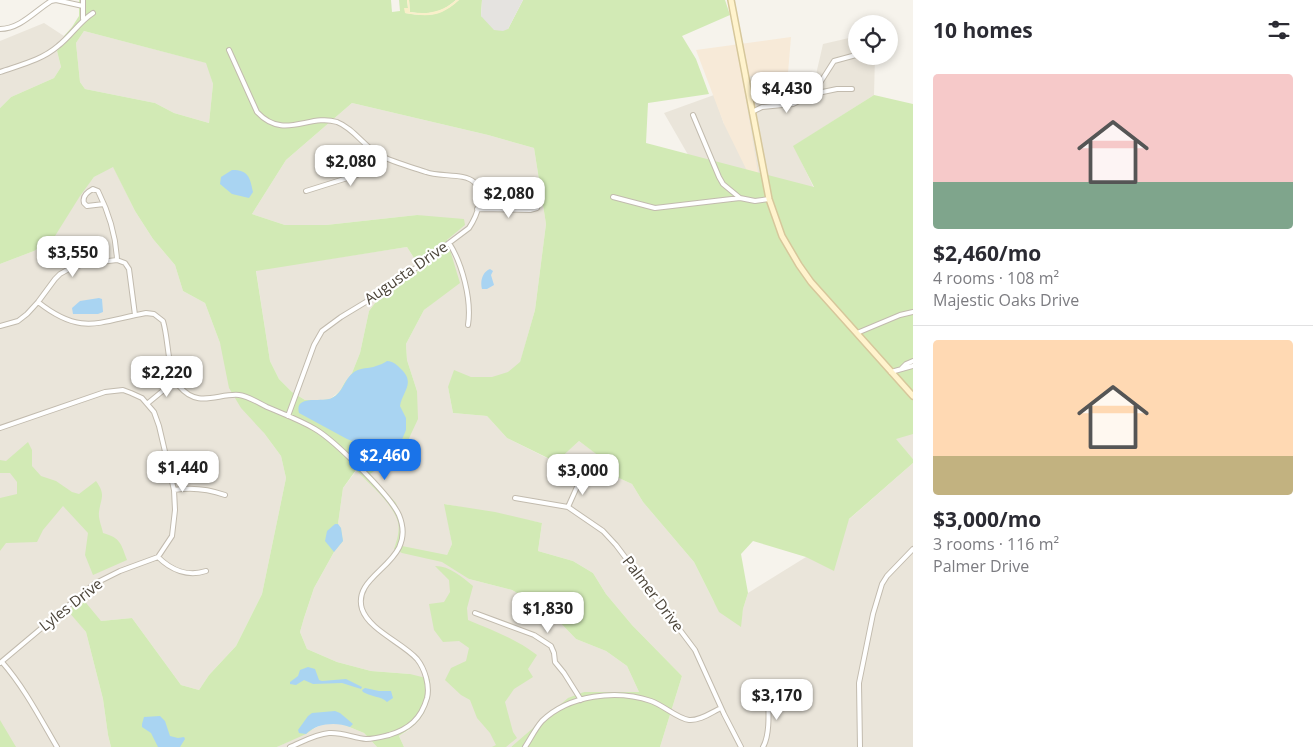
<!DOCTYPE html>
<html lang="en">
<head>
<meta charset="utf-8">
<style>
	:root { --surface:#fff; --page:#f7f7f7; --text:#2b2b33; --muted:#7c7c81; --line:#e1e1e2; --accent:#1a73e8 }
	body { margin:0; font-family:"Open Sans",sans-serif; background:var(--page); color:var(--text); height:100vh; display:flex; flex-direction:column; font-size:19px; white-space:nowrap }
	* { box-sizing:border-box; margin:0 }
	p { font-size:16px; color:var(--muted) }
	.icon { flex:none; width:28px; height:28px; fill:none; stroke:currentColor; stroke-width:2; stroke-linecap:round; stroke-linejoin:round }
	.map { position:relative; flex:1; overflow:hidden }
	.drawer { display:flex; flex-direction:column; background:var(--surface); width:400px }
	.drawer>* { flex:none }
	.controls { position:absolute; left:848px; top:15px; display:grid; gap:10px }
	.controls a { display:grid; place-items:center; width:50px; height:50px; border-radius:50%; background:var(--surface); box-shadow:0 2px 8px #0003; font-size:25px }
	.price { position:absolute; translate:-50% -42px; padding:0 11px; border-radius:10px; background:#fff; color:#222; font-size:16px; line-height:32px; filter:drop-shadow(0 1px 2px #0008) }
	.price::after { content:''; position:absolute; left:50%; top:30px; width:15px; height:11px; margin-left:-8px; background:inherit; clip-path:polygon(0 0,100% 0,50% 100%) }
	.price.selected { background:var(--accent); color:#fff }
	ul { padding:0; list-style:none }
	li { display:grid; align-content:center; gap:10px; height:265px; padding:0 20px }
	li+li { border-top:1px solid var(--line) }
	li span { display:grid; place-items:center; height:155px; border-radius:5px; color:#555 }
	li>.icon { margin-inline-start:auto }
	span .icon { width:90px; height:90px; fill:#fffc; stroke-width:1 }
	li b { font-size:21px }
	h2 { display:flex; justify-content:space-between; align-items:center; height:60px; padding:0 20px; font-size:21px }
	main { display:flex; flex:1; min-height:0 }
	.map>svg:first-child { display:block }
	.residential { fill:#eae5da }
	.commercial { fill:#f7ead8 }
	.green { fill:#d2eab5; fill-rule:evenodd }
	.sand { fill:#f9efc9 }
	.parking { fill:#e5e3e0 }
	.water { fill:#a9d4f2 }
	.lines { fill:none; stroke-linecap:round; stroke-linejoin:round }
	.minor-casing { stroke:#c2bbae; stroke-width:6 }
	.secondary-casing { stroke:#d6c79b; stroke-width:8 }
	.minor { stroke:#fff; stroke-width:4 }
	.secondary { stroke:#fff3cd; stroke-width:5 }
	.labels { text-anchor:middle; stroke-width:4.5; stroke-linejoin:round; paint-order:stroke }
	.street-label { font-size:15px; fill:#4b4439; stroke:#fff }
</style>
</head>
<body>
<main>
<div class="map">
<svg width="913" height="747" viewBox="0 0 913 747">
	<rect width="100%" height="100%" fill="#f6f3ec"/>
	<path class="residential" d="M44 23 64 36 57 51 61 67 54 78 11 97 0 108V41Z
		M84 31 207 63 213 84 209 123 174 113 155 103 85 89 80 82 76 43Z
		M849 38 856 40V56H875L874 95 794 146 827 216 913 280V459L825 359 706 186 664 113 714 95 724 124 742 77 788 73 815 79 823 44Z
		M352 103 488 135 534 148 546 224 535 310 516 377 448 387 453 413 487 416 507 438 555 462 579 441 613 466 610 474 632 484 643 502 694 562 714 602 740 626 743 609 748 593 806 557 913 463V747H660L682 676 632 625 606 594 593 573 573 561 538 551 542 523 445 504 452 544 447 555 469 579 512 590 551 613 576 639 606 651 627 666 639 692H584L511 747H404L399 736 409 730 410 674 371 671 337 662 307 649 300 632 304 618 314 588 334 552 343 541 341 528 338 524 343 488 417 391 407 360 406 344 424 310 440 297 449 250 447 240 464 225 417 215 326 225H285L252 214 286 160Z
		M113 166 135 211 153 239 175 265 183 291 205 303 220 343 264 433 281 456 286 478 262 594 236 646 209 675 199 690 181 685 132 618 101 621 69 611 86 632 103 699 108 735 111 747H0V264L34 251 94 177Z
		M407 247 421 269 378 299 369 311 360 353 352 373 345 382 340 391 330 399 322 400H305L292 392 279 379 270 361 256 270Z
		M323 724H342L364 733 377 747H277Z"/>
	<path class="commercial" d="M791 37 788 73 742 77 759 178 751 179 724 124 696 50Z"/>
	<path class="green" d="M79 0H391L392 12 400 11 399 0H407L408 8 405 13C428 17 441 16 459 0H482L481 16 508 29 523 0H725L730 15 682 36 696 59 709 94 648 103 646 143 814 187 793 146 874 95 913 104V434L896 439 913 459V463L849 519 834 571 806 557 753 541 741 554 748 593 743 609 741 627 719 612 694 562 643 502 632 484 610 474 612 466 579 441 556 462 507 438 487 416 453 413 448 387 454 370 471 377H492L508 372 520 362 535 310 546 224 534 148 488 135 352 103 286 160 252 214 285 225H326L417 215 464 219 465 225 447 240 460 283 424 310 406 344 407 360 417 391 418 419 404 449 370 474 396 503 404 524 402 546 447 555 452 544 444 504 495 512 542 523 538 551 573 561 593 573 606 594 632 625 682 676 660 747H511L568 698 584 692H639L627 666 606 651 576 639 551 613 512 590 469 579 442 562 402 553 394 549C397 541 400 530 398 522 391 501 370 485 356 470L343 488 338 524 341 528 343 541 334 552 314 588 304 618 300 632 307 649 337 662 371 671 410 674 430 679C429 709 425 720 399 736L404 747H377L364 733 342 724H323L317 726 306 734 277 747H111L108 735 103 699 86 632 68 611 82 598 101 621 132 618 181 685 199 690 209 675 236 646 262 594 286 478 281 456 264 433 241 408 229 388 220 343 205 303 183 291 175 265 153 239 135 211 113 167 94 177 80 196 55 236 34 251 0 264V108L11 97 54 78 61 67 57 51 64 36 72 27 79 16ZM84 31 206 63 213 84 209 123 174 113 155 103 85 89 80 82 76 43ZM407 247 421 269 378 299 369 311 360 353 352 373 345 382 340 391 335 396 330 399 322 400H305L292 392 279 379 270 361 256 271Z
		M409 0H456C441 13 430 15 410 12Z
		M28 442 32 450V466L41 476 56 481 72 492 79 494 96 481C106 495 101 497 99 512 98 519 102 527 103 533 121 538 121 544 127 560L93 575 85 555 88 533 63 506 43 530 37 542 6 543 0 551V498L17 494V482L10 473H0V460L6 461Z
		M435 566C450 566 462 577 473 586L467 608 468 620C492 630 516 639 537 655L528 669 533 677 514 689 505 702 513 732 517 738 506 747H492L496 745 490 733 477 718 470 700 461 695 445 680 451 668 466 661 469 648 459 641 443 642 434 630 429 604 444 602 450 592 449 580Z
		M0 720 16 747H0Z"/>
	<path class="sand" d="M407 0H409L410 12C428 15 442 12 456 0H459C441 17 428 17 405 13L404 8H408Z"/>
	<path class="parking" d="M482 0H523L508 29 503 31 494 30 481 16Z"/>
	<path class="water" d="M232 170C249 170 250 178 253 192L249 198 232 194 220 184 221 177Z
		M490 269 493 271 491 275 494 285 487 289H482C480 282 482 272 490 269Z
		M99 298 102 299 103 312 98 314H73L72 308 80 301Z
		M387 361C393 361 397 365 401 369 416 383 402 392 400 406L406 418V430L401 442 392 446 370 441 357 443 347 439 299 413C294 394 322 403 332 398 343 393 344 379 354 372 361 367 369 369 376 366 380 365 384 363 387 361Z
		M335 524H338L341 528 343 541 334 552 325 541 327 531Z
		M308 667 315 669 319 680 322 681 346 679 362 687 361 689 342 683 313 684 304 680 296 685 290 684V682L298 676 300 670Z
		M365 688 379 691H391L393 698 387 702C381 696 371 697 363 692L362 690Z
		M335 711 340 713 353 724 350 727C336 722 317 723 306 734L299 733 298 730 308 716 312 713Z
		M160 716 165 721 170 736 178 738 184 737 185 739 180 747H158L151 733 142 727V724L144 717Z"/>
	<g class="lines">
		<defs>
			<path id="minor" d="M56 0 83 6
				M83 0V19
				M0 29C20 29 35 11 51 1L56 0
				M229 50 257 112C284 141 309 113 337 122 353 128 364 146 379 155 393 162 411 167 426 172 439 177 465 173 474 182 486 193 477 216 469 228L389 288 341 317 322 331 314 345 288 416
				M0 72C20 65 42 60 58 46 71 36 79 22 93 13
				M813 94 834 61 856 55
				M752 112 762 107 793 104 813 94 837 89H852
				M693 115 719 177 723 184 740 198
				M306 191 357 175 378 154
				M613 197 655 208 740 198 755 201 769 199
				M104 204 87 206 84 203C82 196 87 192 93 189L98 191C109 213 116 236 117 260
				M477 209 530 210 537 208
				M449 243C462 263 472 300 468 325
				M38 302C81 336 98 322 146 313L154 314 163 321C169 340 167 372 179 386 198 409 218 393 239 395 248 396 259 403 267 407 283 414 300 420 315 429 334 440 390 495 399 515 419 564 351 572 362 609 369 630 403 643 417 659 425 669 430 686 427 698 421 719 409 729 389 735 381 737 374 739 366 739 354 738 342 732 329 733 316 734 302 742 290 747
				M0 326 18 321 27 314 38 302 55 279 60 274 69 269 84 264 117 260 125 263 129 269 135 315
				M857 333 900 315 913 312
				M902 368 906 364 913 361
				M891 372 913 366
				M148 403 176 380
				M0 428 105 392 123 390 131 393 142 398 154 412 159 426 174 490 175 510 172 536 158 557 120 571 94 584 0 663
				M174 490C192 487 208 489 225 495
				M515 498 568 507 603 531 616 545 695 650 724 714 741 747
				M568 507 581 478
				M158 557C171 570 188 577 206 571
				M475 613 534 635 551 646 554 653 555 662 564 673 581 700
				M2 662C24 687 40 718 57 747
				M525 747C531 738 535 729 542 721 569 695 616 689 651 701 663 705 678 719 689 720 700 721 712 712 721 708
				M763 747C771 733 768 706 768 690
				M860 747 859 683 873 614 882 584 887 576 913 549"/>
			<path id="secondary" d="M731 0 769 199 782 236 799 265 811 282 913 396"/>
		</defs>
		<use href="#minor" class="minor-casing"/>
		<use href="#secondary" class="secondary-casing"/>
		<use href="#minor" class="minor"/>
		<use href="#secondary" class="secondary"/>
	</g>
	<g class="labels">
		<g class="street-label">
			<text transform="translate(406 273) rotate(-35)" y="5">Augusta Drive</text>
			<text transform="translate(653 594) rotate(53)" y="5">Palmer Drive</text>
			<text transform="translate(71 605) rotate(-38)" y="5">Lyles Drive</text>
		</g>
	</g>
</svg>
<div class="controls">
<a><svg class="icon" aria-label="locate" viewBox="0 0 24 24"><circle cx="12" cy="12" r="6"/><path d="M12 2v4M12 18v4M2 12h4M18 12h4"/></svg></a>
</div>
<b class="price" style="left:787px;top:114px">$4,430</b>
<b class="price" style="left:351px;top:187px">$2,080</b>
<b class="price" style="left:509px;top:219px">$2,080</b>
<b class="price" style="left:73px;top:278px">$3,550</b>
<b class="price" style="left:167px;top:398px">$2,220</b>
<b class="price selected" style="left:385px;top:481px">$2,460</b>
<b class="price" style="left:183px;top:493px">$1,440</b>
<b class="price" style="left:583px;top:496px">$3,000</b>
<b class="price" style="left:548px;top:634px">$1,830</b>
<b class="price" style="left:777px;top:721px">$3,170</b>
</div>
<section class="drawer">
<h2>10 homes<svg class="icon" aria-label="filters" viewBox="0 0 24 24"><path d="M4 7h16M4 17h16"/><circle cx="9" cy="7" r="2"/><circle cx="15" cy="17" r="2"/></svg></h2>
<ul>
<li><span style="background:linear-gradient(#f6c9c9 70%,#7fa58c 0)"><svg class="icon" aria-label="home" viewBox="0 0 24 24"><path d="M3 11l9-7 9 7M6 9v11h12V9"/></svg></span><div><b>$2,460/mo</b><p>4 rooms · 108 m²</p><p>Majestic Oaks Drive</p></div></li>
<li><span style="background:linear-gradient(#ffd9b3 75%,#c2b280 0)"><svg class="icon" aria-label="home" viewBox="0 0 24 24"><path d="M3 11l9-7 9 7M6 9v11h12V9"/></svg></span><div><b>$3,000/mo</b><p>3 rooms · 116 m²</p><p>Palmer Drive</p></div></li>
</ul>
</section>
</main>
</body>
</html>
